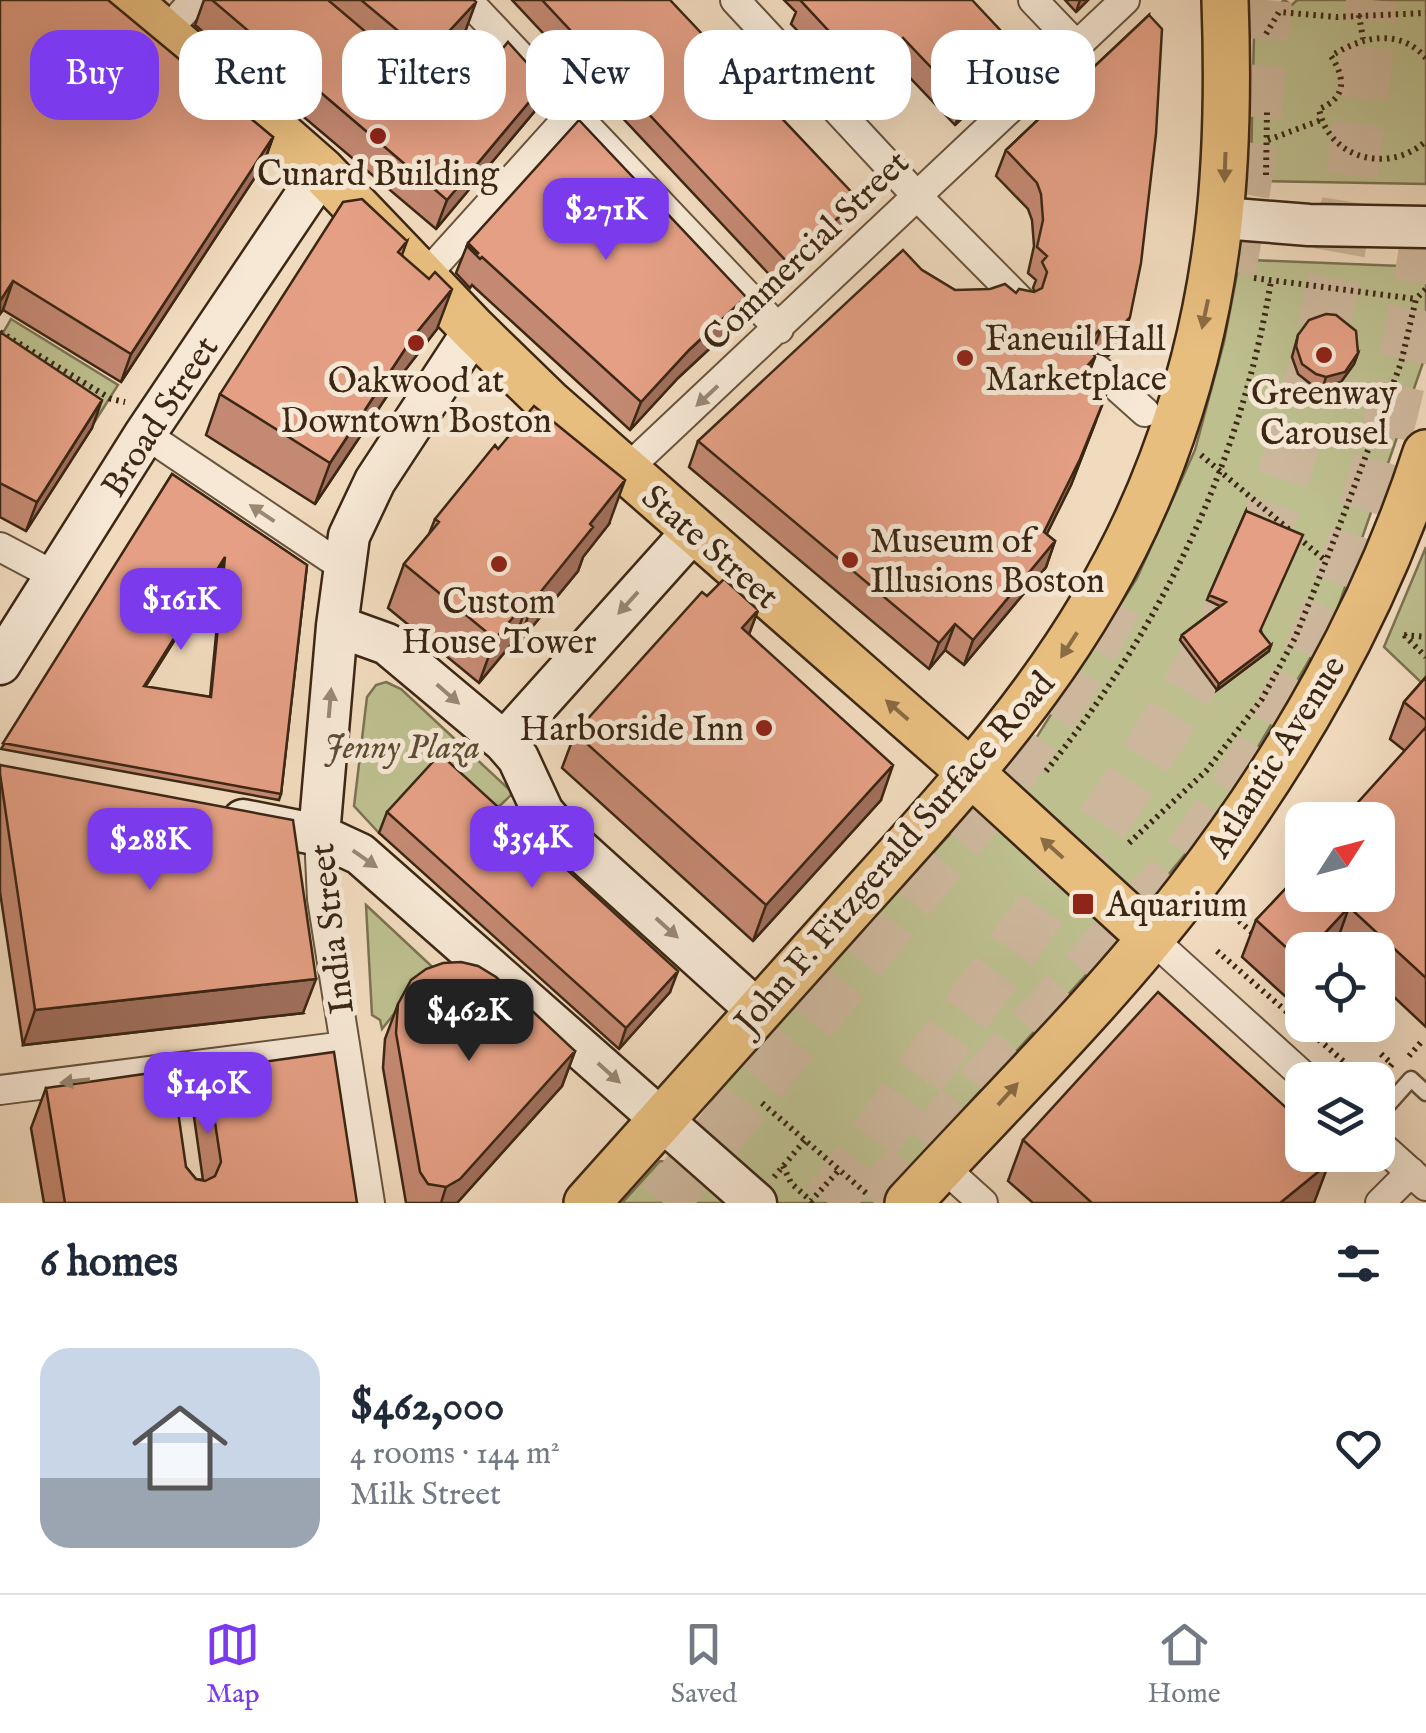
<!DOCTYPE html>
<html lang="en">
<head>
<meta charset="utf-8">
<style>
	:root { --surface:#fff; --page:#f2f2f3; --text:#1f2937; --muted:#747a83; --line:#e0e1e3; --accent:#7c3aed }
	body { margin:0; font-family:"IM FELL English",serif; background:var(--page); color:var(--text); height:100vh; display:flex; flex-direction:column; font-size:38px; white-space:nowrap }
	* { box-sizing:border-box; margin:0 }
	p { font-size:32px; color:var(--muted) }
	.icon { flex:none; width:55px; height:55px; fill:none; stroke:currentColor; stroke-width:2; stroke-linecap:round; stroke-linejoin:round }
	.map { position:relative; height:1203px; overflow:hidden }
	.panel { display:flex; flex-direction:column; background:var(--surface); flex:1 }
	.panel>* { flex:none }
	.banner { position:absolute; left:30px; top:30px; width:1368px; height:90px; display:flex; gap:20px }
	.needle { width:65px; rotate:54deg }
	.controls { position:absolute; left:1285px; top:802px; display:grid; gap:20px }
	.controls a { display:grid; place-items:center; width:110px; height:110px; border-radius:20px; background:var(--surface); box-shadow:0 10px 40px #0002; font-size:50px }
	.price { position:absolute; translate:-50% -85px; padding:0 22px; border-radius:20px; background:var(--accent); color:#fff; font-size:32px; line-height:65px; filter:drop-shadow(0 2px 5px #0008) }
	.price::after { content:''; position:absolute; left:50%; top:60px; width:30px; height:22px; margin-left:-15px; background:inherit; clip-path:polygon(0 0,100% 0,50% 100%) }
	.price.active { background:#222; color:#fff }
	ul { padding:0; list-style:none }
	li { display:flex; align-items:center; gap:30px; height:250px; padding:0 40px }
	li span { display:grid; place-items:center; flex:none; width:280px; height:200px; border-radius:30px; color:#555 }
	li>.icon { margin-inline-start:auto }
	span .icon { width:120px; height:120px; fill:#fffc; stroke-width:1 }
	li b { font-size:42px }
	h2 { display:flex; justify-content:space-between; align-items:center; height:120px; padding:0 40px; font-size:42px }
	.chip { padding:0 35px; border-radius:30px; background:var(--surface); box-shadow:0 10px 40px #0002; font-size:35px; line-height:90px }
	.chip.active { background:var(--accent); color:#fff }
	.tab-bar { display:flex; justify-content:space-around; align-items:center; height:140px; border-top:2px solid var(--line); background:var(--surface); font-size:28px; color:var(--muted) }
	.tab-bar a { display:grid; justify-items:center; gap:5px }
	.tab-bar .active { color:var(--accent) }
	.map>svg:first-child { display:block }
	.green { fill:#bdbf8f; stroke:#7c7352; stroke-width:2.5 }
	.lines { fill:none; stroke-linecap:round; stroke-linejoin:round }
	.highway-tunnel { stroke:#cdb79c; stroke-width:52; stroke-dasharray:52 26; stroke-linecap:butt }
	.lane-casing { stroke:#69543e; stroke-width:19 }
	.street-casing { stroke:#69543e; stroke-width:32 }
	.secondary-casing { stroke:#3c2714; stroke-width:45 }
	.primary-casing { stroke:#3c2714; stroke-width:50 }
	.path { stroke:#3c2714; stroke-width:6; stroke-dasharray:2.5 5; stroke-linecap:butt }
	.lane { stroke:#f6e8d5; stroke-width:14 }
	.street { stroke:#f6e8d5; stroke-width:28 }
	.secondary { stroke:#f6e8d5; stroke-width:40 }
	.primary { stroke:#e8be7f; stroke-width:45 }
	.wall { fill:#c48972; stroke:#3c2714; stroke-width:2.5; fill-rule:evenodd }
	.shaded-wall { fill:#a06f5c; stroke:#3c2714; stroke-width:2.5 }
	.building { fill:#e49f84; stroke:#3c2714; stroke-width:2.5; fill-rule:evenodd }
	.oneway { fill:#896b44 }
	.oneway2 { fill:#998874 }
	.poi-dot { fill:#8f2418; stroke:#f6e8d5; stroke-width:4 }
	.labels { text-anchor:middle; stroke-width:10; stroke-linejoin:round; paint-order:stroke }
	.poi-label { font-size:35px; fill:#3c2714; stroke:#f6e8d5 }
	.street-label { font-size:35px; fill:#3c2714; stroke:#f6e8d5 }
	.park-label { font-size:35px; font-style:italic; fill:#5c4d33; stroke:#f6e8d5 }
</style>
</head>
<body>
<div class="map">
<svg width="1426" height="1203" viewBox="0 0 1426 1203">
	<rect width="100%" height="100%" fill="#f1dbbe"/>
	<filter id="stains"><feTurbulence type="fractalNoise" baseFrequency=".002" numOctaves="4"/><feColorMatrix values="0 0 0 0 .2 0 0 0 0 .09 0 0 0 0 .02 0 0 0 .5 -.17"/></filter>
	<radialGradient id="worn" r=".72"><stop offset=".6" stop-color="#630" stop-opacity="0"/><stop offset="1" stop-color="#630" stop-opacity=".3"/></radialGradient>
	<path class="green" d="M1284 0 1292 5 1297 0H1426V184L1257 181 1252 173 1251 163 1254 35 1260 23Z
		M1250 260 1426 267V354L1335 616 1221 810 1094 966 878 1203H622L660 1161 674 1163 710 1121V1108L719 1088 1033 743 1137 578 1195 450 1224 342 1238 269 1242 263Z
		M11 319 118 385 92 426 0 338Z
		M1426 547V687L1384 647Z
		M386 682 401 689 513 793 483 822 432 776 379 833 354 806 367 697 376 685Z
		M366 905 456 989 397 1010 382 1029 380 1020 372 1015Z"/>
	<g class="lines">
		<path class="highway-tunnel" d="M1230 271 1253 138 1266 0
			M663 1203 1002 784 1066 693 1121 595
			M828 1203C893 1113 958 1023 1024 933 1110 814 1194 696 1253 561 1273 515 1287 465 1301 417 1340 280 1359 141 1372 0
			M874 1203C944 1127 1013 1050 1083 974 1134 918 1192 858 1233 794 1339 627 1396 437 1426 242"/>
		<defs>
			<path id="lane" d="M426 108 430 111 498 32
				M1378 1116 1411 1079 1426 1093"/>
			<path id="street" d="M467 0 779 329
				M735 0 916 195 1021 301
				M1033 0 1076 45
				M165 33 194 0
				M425 276 573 112
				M1097 369 1145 412
				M145 434 343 567
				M625 471 1125 0
				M0 547 55 576
				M319 835 322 899 370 1203
				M1150 937 1308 1080
				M0 1090 345 1046
				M1378 1143 1426 1186
				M942 1166 983 1203
				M1380 1203 1411 1172"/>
			<path id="secondary" d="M1222 218 1309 225 1426 227
				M337 626 387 644 504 742 518 758 543 812 561 833 758 1011
				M0 664 145 434 322 171
				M504 742 693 531
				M243 820 319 835 360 854 756 1203
				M319 835 337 626 349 536 375 481 474 330"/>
			<path id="primary" d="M127 0 322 171 474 330 548 402 971 773 1150 937
				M587 1203C673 1107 758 1011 844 916 974 771 1092 648 1162 461 1221 305 1231 164 1225 0
				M908 1203C1002 1101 1103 1002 1188 892 1289 761 1375 611 1426 453"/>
		</defs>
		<use href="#lane" class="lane-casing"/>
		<use href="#street" class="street-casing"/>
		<use href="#secondary" class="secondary-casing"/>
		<use href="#primary" class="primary-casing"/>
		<path class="path" d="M1359 15 1363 39
			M1266 34 1279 12 1337 17 1426 13
			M1426 58C1399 27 1361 37 1331 56 1346 79 1346 98 1319 109 1329 160 1390 174 1426 141
			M1268 140 1321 120
			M1266 175 1267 111
			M1254 278 1416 299
			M0 332 111 399 125 402
			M1201 455 1326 561
			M1404 635 1426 657
			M1404 635 1426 637
			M1046 771C1161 628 1241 463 1271 281
			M1129 843 1206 771 1262 699 1295 638 1326 561 1401 363 1416 299 1426 289
			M1239 921 1255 935
			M1217 951 1365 1080
			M1381 1054 1392 1064 1389 1068
			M1409 1056 1423 1040
			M762 1103 866 1193
			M783 1166 791 1183 811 1201 839 1170
			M774 1177 805 1140"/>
		<use href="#lane" class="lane"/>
		<use href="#street" class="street"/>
		<use href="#secondary" class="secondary"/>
		<use href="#primary" class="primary"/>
	</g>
	<path class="wall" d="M0 0 273 137 263 165 121 382 3 310 0 314Z
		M204 0H474L465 32 416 85 449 113 534 112 436 229 195 25Z
		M512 0H670L849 223 781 287Z
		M784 0H972L1010 72 955 125 894 61 858 94 791 24 796 12Z
		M1065 0H1088L1076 12Z
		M1149 15 1120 342 1108 356 1092 352 1095 357 1087 379 1096 421 1071 485 1046 534 1055 541 1046 567 964 665 945 650 929 669 689 467 698 441 922 270 955 290 1016 293 1035 292 1033 288 1036 280 1028 273 1034 246 1032 220 1028 209 996 176 1006 150Z
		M407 241 402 255 437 329 399 378 315 504 206 435 220 394Z
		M468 243 735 325 678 378 630 430 472 285 470 288 456 273Z
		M0 332 92 428 26 531 0 517Z
		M1298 335 1358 353 1354 364 1341 382 1323 387 1312 385 1298 374 1292 357Z
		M172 474 307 565 281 794 279 800 1 749ZM223 563 210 697 145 687Z
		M1246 511 1261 631 1269 651 1217 690 1180 640 1182 635 1220 606 1207 600Z
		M435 519 609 524 583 557 578 571 518 644 514 641 479 683 388 608 404 564 429 534Z
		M707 596 758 610 749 634 881 800 753 941 562 768 575 733Z
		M1426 677V1027L1378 982V950H1342L1336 944 1330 950H1302V980L1286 997 1242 957 1256 920 1296 878 1302 863V895L1405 751 1390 739 1404 702Z
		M0 765 303 1013 23 1045 0 892Z
		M387 812 670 992 619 1049 379 833Z
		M398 1004 575 1051 562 1086 457 1203H406L383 1068 385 1039Z
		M207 1070 357 1203H44L31 1128 46 1088 186 1167 196 1179 203 1180 193 1110Z
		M1023 1140 1314 1203H1033L1008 1181Z"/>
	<path class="shaded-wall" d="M1080 0H1088L1076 12Z
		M476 2 465 32 416 85 427 55Z
		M903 38 894 61 858 94 866 71Z
		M1018 49 1010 72 955 125 964 102Z
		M545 83 534 112 436 229 447 200Z
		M273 137 263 165 121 382 131 354Z
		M858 199 849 223 781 287 789 264Z
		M13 281 3 310 0 314V301Z
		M452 289 437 329 399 378 315 504 330 463 413 337Z
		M746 297 735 325 678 378 630 430 641 402 689 350Z
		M1130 317 1120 342 1108 356 1118 330Z
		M1102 327 1092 352 1080 364 1090 339Z
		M1358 353 1354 364 1341 382 1323 387 1326 377Z
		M1095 357 1085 382 1081 373Z
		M1106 395 1071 485 1035 558 1044 532Z
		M102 400 92 428 26 531 37 502Z
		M625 480 609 524 583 557 578 571 518 644 534 600 590 524Z
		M1055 541 1046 567 964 665 973 640Z
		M225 557 223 563 142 692 144 686Z
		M530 597 514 641 479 683 495 639Z
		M758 610 745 645 742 628Z
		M955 624 945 650 929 669 939 643Z
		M1271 645 1269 651 1217 690 1219 684Z
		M893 765 881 800 753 941 766 905Z
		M1349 907 1336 944 1330 950H1309Z
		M1302 957V980L1286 997 1300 960Z
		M678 971 670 992 619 1049 626 1028Z
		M316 979 303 1013 23 1045 35 1010Z
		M575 1051 562 1086 457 1203H441L446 1187Z
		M1329 1163 1314 1203H1280Z"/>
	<path class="building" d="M0 0H108L273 137 131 354 13 281 0 301Z
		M212 0H328L412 71 406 77 449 113 508 42 545 83 447 200Z
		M361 0H474L476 2 427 55Z
		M542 0H670L858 199 789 264Z
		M800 0H972L1018 49 964 102 903 38 866 71Z
		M1149 15 1162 29 1156 134 1141 263 1130 317 1118 330 1102 327 1090 339V348L1095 357 1081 373 1106 395 1080 459 1044 532 1055 541 973 640 955 624 939 643 698 441 903 250 922 270 955 290 990 289 1005 284 1016 293 1019 289 1034 292 1042 288 1047 272 1042 262 1047 256 1037 247 1043 220 1041 194 1037 183 1006 150Z
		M579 120 746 297 689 350 641 402 482 257 480 259 466 245 479 254 468 243Z
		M362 199 407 241 398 252 429 279 435 272 452 289 413 337 330 463 220 394 343 202Z
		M1326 314 1336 315 1356 331 1358 353 1345 372 1326 377 1316 374 1302 364 1296 346 1298 335 1309 320Z
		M0 332 102 400 37 502 0 483Z
		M534 406 625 480 590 524 593 527 534 600 530 597 495 639 404 564 439 522 435 519 495 445 498 449Z
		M172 474 307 565 281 794 3 743ZM225 557 211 697 144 686Z
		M1246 511 1303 535 1260 631 1271 645 1219 684 1182 635 1226 602 1209 595Z
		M724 579 758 610 742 628 893 765 766 905 575 733 702 592 707 596Z
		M1426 677V720L1404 702Z
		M1426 727V978L1349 907 1309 950H1302V957L1300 960 1256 920 1302 871V895H1378V820H1342Z
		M440 754 678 971 626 1028 387 812Z
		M0 765 293 820 316 979 35 1010 0 774Z
		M461 962 478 966 496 977 575 1051 460 1179 446 1187 428 1184 420 1172 396 1033 398 1004 411 980 426 969 443 963Z
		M1158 992 1302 1122V1155H1329V1163L1280 1203H1092L1023 1140Z
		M334 1052 357 1203H65L46 1088 172 1070 186 1167 196 1179 205 1181 215 1176 221 1162 207 1070Z"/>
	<defs><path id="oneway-solid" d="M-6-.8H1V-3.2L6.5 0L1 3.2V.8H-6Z" transform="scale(2.5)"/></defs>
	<g class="oneway">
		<use href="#oneway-solid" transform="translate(1225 167) rotate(92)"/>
		<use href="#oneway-solid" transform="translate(1205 314) rotate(102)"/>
		<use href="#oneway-solid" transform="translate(1069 645) rotate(123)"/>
		<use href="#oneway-solid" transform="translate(897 710) rotate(-139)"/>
		<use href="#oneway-solid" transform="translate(1052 848) rotate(-138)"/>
		<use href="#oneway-solid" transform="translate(1008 1094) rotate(-48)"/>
	</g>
	<g class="oneway2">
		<use href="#oneway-solid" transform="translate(707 396) rotate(137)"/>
		<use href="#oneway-solid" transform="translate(262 513) rotate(-146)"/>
		<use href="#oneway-solid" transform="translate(628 603) rotate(132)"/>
		<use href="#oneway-solid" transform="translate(448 694) rotate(41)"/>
		<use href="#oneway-solid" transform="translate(330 703) rotate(-85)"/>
		<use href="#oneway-solid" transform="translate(365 859) rotate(35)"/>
		<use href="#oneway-solid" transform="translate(667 928) rotate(42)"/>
		<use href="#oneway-solid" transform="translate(609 1073) rotate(42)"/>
		<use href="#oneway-solid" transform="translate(75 1081) rotate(173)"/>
	</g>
	<g class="poi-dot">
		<circle cx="378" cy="136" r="10"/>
		<circle cx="416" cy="343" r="10"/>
		<circle cx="1324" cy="355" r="10"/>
		<circle cx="965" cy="358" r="10"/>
		<circle cx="850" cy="560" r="10"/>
		<circle cx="499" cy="564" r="10"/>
		<circle cx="764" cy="728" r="10"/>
		<rect x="1071" y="892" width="24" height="24" rx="5"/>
	</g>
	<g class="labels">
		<g class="poi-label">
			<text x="378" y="185">Cunard Building</text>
			<text x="985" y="350" text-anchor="start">Faneuil Hall<tspan x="985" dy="40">Marketplace</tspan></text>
			<text x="416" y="392">Oakwood at<tspan x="416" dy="40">Downtown Boston</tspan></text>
			<text x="1324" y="404">Greenway<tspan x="1324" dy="40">Carousel</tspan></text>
			<text x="870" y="552" text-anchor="start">Museum of<tspan x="870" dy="40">Illusions Boston</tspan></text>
			<text x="499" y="613">Custom<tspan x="499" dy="40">House Tower</tspan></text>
			<text x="744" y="740" text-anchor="end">Harborside Inn</text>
			<text x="1106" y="916" text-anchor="start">Aquarium</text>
		</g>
		<g class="street-label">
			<text transform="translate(805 250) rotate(-44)" y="12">Commercial Street</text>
			<text transform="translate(159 416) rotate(-57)" y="12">Broad Street</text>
			<text transform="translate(711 546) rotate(41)" y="12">State Street</text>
			<text transform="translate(1275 756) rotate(-58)" y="12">Atlantic Avenue</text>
			<text transform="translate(894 852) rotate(-49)" y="12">John F. Fitzgerald Surface Road</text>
			<text transform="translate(331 929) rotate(-97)" y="12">India Street</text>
		</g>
		<g class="park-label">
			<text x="402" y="758">Jenny Plaza</text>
		</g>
	</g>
	<rect width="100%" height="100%" filter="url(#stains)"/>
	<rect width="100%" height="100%" fill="url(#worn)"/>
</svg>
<div class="controls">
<a><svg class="needle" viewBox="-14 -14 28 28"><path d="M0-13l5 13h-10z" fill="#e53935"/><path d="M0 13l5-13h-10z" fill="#747a83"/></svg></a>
<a><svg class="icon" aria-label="locate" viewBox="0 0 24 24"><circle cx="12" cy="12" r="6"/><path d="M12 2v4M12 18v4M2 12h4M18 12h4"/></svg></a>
<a><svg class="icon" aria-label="layers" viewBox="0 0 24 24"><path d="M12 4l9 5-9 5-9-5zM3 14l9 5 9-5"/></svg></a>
</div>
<b class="price" style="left:606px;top:263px">$271K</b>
<b class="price" style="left:181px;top:653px">$161K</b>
<b class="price" style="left:532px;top:891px">$354K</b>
<b class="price" style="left:150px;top:893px">$288K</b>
<b class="price active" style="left:469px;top:1064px">$462K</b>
<b class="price" style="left:208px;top:1137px">$140K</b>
<div class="banner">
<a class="chip active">Buy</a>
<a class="chip">Rent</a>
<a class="chip">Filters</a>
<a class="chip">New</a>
<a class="chip">Apartment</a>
<a class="chip">House</a>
</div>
</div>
<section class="panel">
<h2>6 homes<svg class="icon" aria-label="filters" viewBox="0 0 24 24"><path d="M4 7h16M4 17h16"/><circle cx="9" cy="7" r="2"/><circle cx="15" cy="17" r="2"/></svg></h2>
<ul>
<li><span style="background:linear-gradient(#c9d6e8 65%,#9aa5b1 0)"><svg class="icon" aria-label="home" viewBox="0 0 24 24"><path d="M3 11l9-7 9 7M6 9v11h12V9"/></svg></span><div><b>$462,000</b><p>4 rooms · 144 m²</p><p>Milk Street</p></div><svg class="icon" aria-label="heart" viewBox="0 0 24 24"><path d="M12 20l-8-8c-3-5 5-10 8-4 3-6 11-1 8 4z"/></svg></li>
</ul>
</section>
<nav class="tab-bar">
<a class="active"><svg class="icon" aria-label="map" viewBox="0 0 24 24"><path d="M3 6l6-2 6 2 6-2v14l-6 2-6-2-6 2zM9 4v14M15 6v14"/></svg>Map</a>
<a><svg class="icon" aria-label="saved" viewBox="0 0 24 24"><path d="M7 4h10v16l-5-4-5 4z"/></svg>Saved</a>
<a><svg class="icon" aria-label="home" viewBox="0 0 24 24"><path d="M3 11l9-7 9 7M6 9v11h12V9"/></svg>Home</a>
</nav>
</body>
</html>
